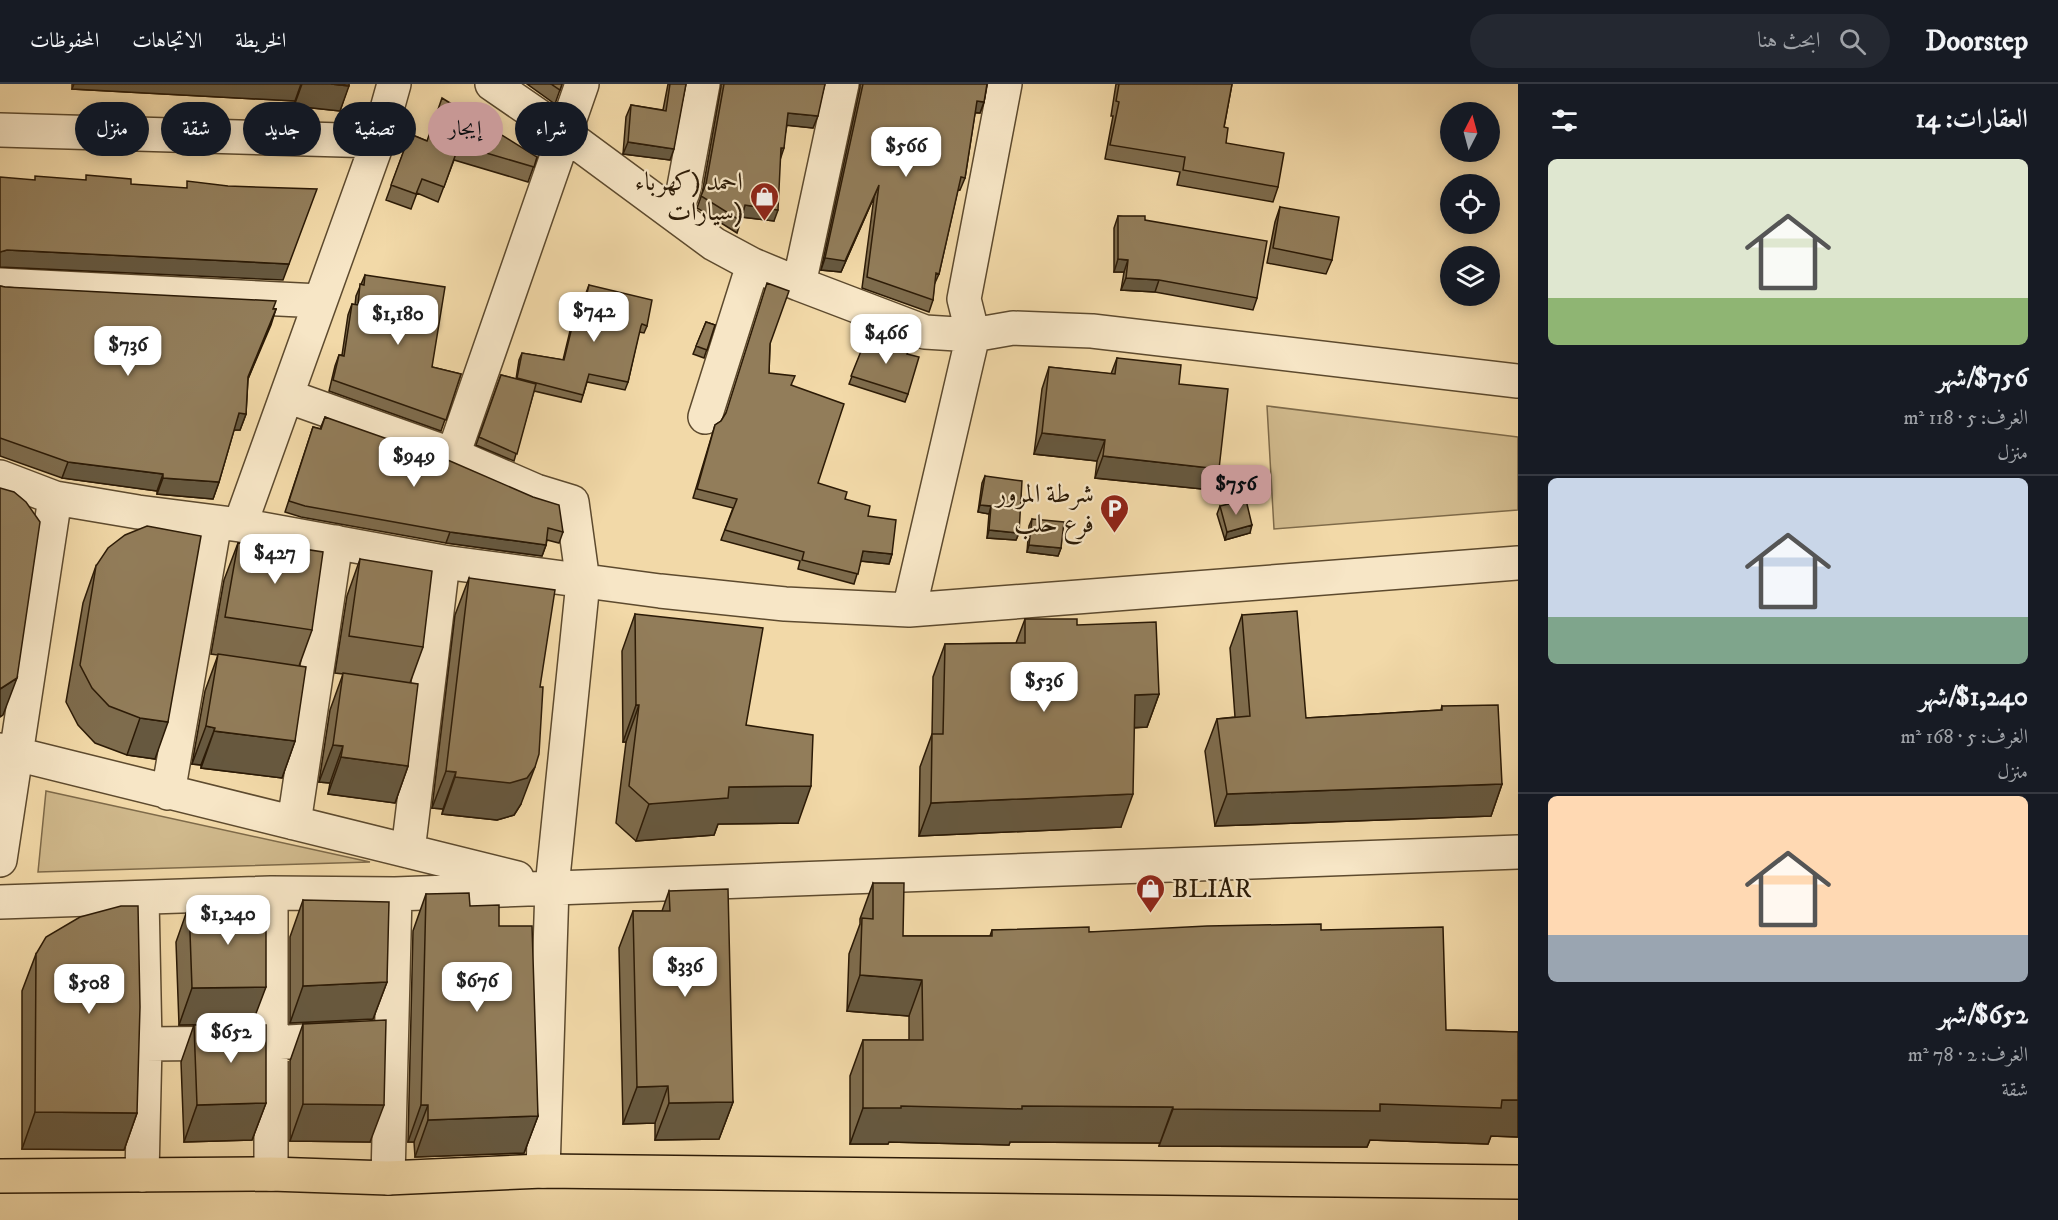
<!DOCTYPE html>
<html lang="ar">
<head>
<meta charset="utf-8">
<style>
	:root { --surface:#171b24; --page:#242831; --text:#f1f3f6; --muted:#9ea1a6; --line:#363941; --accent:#c59692 }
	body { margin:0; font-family:"IM FELL DW Pica",Amiri,serif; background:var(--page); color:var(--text); direction:rtl; height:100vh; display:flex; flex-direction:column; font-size:22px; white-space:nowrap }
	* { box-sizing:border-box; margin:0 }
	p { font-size:20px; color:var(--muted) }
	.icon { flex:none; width:33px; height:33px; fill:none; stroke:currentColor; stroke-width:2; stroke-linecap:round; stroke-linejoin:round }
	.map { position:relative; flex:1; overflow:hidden; direction:ltr }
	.sheet { display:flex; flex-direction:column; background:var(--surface); width:540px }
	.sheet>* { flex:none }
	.banner { position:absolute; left:18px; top:18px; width:570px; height:54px; direction:rtl; display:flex; gap:12px }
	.needle { width:39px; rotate:6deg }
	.tools { position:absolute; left:1440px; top:18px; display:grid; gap:12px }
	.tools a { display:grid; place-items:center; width:60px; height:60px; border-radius:50%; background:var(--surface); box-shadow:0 3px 15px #0003; font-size:30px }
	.price { position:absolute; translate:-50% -51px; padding:0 14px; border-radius:12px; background:#fff; color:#222; font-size:20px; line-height:39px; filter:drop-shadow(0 2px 3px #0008) }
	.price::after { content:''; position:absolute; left:50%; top:36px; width:18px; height:14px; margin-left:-9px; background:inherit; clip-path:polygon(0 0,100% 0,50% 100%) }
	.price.selected { background:var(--accent); color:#111 }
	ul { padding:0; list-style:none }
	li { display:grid; align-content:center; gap:12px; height:318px; padding:0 30px }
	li+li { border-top:2px solid var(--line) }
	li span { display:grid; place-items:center; height:186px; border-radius:9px; color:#555 }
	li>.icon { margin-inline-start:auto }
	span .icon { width:108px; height:108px; fill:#fffc; stroke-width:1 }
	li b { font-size:26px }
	h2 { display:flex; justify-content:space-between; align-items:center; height:72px; padding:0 30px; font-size:26px }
	.chip { padding:0 21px; border-radius:27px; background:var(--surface); box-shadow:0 3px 15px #0003; font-size:21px; line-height:54px }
	.chip.selected { background:var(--accent); color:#111 }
	header { display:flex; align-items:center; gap:36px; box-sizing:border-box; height:84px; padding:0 30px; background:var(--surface); border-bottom:2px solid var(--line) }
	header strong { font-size:28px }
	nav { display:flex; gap:33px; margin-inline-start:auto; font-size:21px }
	.search { width:420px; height:54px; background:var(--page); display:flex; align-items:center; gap:15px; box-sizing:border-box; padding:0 21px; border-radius:33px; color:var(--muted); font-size:22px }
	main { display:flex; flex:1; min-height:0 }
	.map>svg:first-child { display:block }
	.green { fill:#d0b98c; stroke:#7e6a49; stroke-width:1.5 }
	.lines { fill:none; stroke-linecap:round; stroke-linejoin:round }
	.minor-casing { stroke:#5d4a2e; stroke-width:36 }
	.major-casing { stroke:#2b1a06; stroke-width:36 }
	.minor { stroke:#f7e6c6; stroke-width:33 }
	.major { stroke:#f2d9a8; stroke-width:33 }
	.wall { fill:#7e6c4d; stroke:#2b1a06; stroke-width:1.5 }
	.shaded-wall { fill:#66583f; stroke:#2b1a06; stroke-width:1.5 }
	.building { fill:#927d5a; stroke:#2b1a06; stroke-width:1.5 }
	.labels { text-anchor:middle; stroke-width:4.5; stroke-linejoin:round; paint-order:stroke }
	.poi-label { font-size:26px; fill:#2b1a06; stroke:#f7e6c6; text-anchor:end }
</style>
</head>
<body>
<header>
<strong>Doorstep</strong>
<div class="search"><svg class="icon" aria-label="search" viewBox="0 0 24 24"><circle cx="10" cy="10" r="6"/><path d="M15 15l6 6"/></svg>ابحث هنا</div>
<nav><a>الخريطة</a><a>الاتجاهات</a><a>المحفوظات</a></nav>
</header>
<main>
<section class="sheet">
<h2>العقارات: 14<svg class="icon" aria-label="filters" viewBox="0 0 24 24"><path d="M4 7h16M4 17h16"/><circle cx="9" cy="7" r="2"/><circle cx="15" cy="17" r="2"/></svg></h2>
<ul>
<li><span style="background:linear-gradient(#dfe7d0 75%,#8fb573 0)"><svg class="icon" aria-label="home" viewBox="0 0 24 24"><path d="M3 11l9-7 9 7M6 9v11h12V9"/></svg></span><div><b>$756/شهر</b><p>الغرف: 5 · 118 m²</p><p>منزل</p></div></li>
<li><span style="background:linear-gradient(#c9d6e8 75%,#7fa58c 0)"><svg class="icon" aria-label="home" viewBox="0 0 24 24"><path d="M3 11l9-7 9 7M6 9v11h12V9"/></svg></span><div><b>$1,240/شهر</b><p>الغرف: 5 · 168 m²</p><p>منزل</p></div></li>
<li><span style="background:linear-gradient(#ffd9b3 75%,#9aa5b1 0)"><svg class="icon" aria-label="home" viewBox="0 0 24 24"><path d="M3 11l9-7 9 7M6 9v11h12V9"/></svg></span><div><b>$652/شهر</b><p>الغرف: 2 · 78 m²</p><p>شقة</p></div></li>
</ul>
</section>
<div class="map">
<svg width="1518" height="1136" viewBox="0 0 1518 1136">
	<rect width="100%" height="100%" fill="#f2d9a8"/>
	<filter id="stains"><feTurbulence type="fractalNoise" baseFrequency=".00333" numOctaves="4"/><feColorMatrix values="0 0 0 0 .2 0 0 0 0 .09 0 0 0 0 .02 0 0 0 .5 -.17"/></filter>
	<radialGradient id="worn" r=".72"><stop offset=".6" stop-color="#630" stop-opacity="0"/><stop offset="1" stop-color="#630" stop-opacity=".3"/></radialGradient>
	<path class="green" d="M1267 322 1518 353V426L1274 445Z
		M46 707 370 778 38 788Z"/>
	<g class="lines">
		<defs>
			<path id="minor" d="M492 0 565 50 714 160 753 181 799 200 925 248 973 251 1013 244 1092 247 1518 297
				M0 46 378 57
				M674 129 683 108 703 0
				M799 200 842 0
				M0 201 320 217
				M287 312 453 371 536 407 572 418 583 498 552 803 543 1087
				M705 333 753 181
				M453 371 582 0
				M0 393 55 414 138 428 240 441 443 478 660 507 785 520 909 526 1518 479
				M240 441 378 57 394 0
				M909 526 973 251 964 215 1005 0
				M0 666 517 794
				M168 709 215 438
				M294 739 336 458
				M408 767 443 478
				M0 776 55 414
				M271 809V1090
				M142 814 145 960 142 1091
				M0 818 271 809 395 810 1518 768
				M145 960 271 959 341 955
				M388 1094 395 810"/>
			<path id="major" d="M0 1092 271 1090 388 1094 543 1087 1518 1098"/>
		</defs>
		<use href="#minor" class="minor-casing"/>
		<use href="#major" class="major-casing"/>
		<use href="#minor" class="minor"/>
		<use href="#major" class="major"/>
	</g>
	<path class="wall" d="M72 0H349L340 27 294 22 295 17 72 5Z
		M527 0H562L555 20Z
		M668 0H686L670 76 623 70 626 33 631 21 663 26Z
		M721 0H825L813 44 787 41 780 75 774 137 742 133 737 149 697 124 702 110 721 3Z
		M860 0H987L984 18 980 29H975L965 94 960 106 958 105 939 190 934 201 933 216 929 228 862 204 874 113 841 188 821 186 860 4Z
		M1116 0H1232L1224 43 1226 59 1278 103 1273 118 1177 101 1180 88 1105 75 1113 32H1111Z
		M410 50 427 57 537 73 528 98 454 76 438 118 417 109 411 125 386 116Z
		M1280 123 1332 176 1326 190 1267 179 1275 138Z
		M1118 132 1145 136 1257 214 1253 226 1155 208 1121 206 1124 188H1114V144Z
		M365 191 432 283 461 290 441 347 329 307 335 282 339 271H342L348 231 352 220 355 221 356 212Z
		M589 201 647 242 644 249 639 248 628 298 625 306 587 298 581 318 534 307 514 377 476 361 501 291 516 295 519 276 522 269 563 276 570 247 573 239 578 241 586 209Z
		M0 202 5 203 276 225 248 295 246 330 240 346H234L219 398 213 415 157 410V407L62 394 0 372Z
		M706 238 715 241 704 274 693 270Z
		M868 250 907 270 908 310 905 318 849 300Z
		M770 260 769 289 792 301 818 399 845 415 868 432 892 470 889 480 861 477 854 500 798 485 800 477 721 456 733 424 693 414 715 341 721 337Z
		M1117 274 1179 300 1219 385 1212 406 1095 394 1097 377 1034 370 1042 305 1049 283 1111 290Z
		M325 333 563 448 559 459 547 456 546 461 542 472 446 459 301 433 285 428 313 343 320 345Z
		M985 392 1019 449 1016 456 987 454 989 430 978 428 982 399Z
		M1220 422 1250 449 1225 456 1217 430Z
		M1032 435 1061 464 1058 472 1027 468 1029 442Z
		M250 457 312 546 299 582 295 657 282 694 201 684V681L192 680 205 607 218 571 211 570 224 496 238 459 248 461Z
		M360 475 423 563 410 599 408 682 395 719 328 710 330 699 319 698 330 626 343 590 335 589 347 512Z
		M96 482 155 675 127 671 95 659 78 641 66 618 83 519Z
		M469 494 521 720 514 731 497 736 442 730 443 725 432 724 455 531Z
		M635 530 746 641 798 739 718 740 714 751 636 757 616 739 626 658H623L622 567Z
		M1242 531 1306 634 1441 626 1442 622 1502 700 1491 732 1215 742 1205 667 1217 635 1235 633 1230 564Z
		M1025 535 1077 541 1159 610 1147 643 1134 644 1121 743 919 752 920 683 932 650 933 593 945 560 1016 559Z
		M873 799 903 852H990L992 846 1089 848 1321 846 1446 946 1518 948V1053L1491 1052 1488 1060 1370 1056 1367 1063 1159 1062 1160 1059 1010 1058 1009 1061 889 1058 888 1060H850V992L863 956H909V932L847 927 849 870 860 840V835Z
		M669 807 733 1018 719 1055 655 1056V1039L623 1040 619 864 633 827H662Z
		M426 810 470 822 499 842 538 1032 524 1069 415 1073 414 1058H408L413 847Z
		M303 816 387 898 373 935 290 939V853Z
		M189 821 252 940 179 941 176 858Z
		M36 870 137 1029 124 1066 22 1065V907Z
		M303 940 370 1058 290 1057V977Z
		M194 941 266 1019 252 1056 184 1058 181 978Z"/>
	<path class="shaded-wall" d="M74 0H301L295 17 72 5Z
		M302 0H331L349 2 340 27 294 22Z
		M977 17 984 18 980 29 972 28Z
		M788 29 818 32 813 44 784 41Z
		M628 58 674 65 670 76 623 70Z
		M781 64H784L780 76Z
		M879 101 874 113 841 188 821 186 825 174Z
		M745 121 778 126 774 137 741 133Z
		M7 166 289 180 283 196 0 183V168Z
		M1118 175 1128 176 1124 188H1114Z
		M1126 194 1159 196 1155 208 1121 206Z
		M276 225 271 241 242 309 248 293Z
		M239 329 246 330 240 346H233Z
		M1042 349 1105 356 1097 377 1034 370Z
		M1103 372 1219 385 1212 406 1095 394Z
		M68 378 163 390 157 407 62 394Z
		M163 394 219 398 213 415 157 410Z
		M980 421 991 422 989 430 978 428Z
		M1252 441 1250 449 1225 456 1227 448Z
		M989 446 1019 449 1016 456 987 454Z
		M450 448 546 461 542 472 446 459Z
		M1029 461 1061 464 1058 472 1027 468Z
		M863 467 892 470 889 480 860 477Z
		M17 594 3 631 0 633V605Z
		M1159 610 1147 643 1123 644 1135 611Z
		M636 621H639L626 658H623Z
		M140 634 168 638 155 675 127 671Z
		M206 642 215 644 201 681 192 680Z
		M214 647 295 657 282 694 201 684Z
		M333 661 343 662 330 699 319 698Z
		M341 673 408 682 395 719 328 710Z
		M535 683 521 720 514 731 497 736 442 730 455 693Z
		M446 687 456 688 443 725 432 724Z
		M1502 700 1491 732 1215 742 1227 710Z
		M811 702 798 739 718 740 714 751 636 757 649 720 729 703Z
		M1133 710 1121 743 919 752 931 719Z
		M860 891 922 896 909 932 847 927Z
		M387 898 373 935 290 939 303 902Z
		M266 903 252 940 179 941 192 904Z
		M668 1002 655 1039 623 1040 637 1003Z
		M1502 1016H1518V1053L1491 1052 1488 1060 1370 1056 1367 1063 1159 1062 1173 1025Z
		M733 1018 719 1055 655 1056 669 1019Z
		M266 1019 252 1056 184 1058 197 1021Z
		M303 1020 384 1021 370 1058 290 1057Z
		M421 1021H428L414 1058H408Z
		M901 1022H1022L1173 1023 1160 1059 1010 1058 1009 1061 889 1058 888 1060H850L863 1024Z
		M35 1028 137 1029 124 1066 22 1065Z
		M538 1032 524 1069 415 1073 428 1036Z"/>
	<path class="building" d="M331 0H349V2Z
		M551 0H562L560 6Z
		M670 0H686L674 65 628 58 631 21 666 27Z
		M724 0H825L818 32 788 29 784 64H781L778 126 745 121 741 137 701 112 706 100Z
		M863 0H987L984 18 977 17 965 94 961 93 939 190 936 189 933 216 867 193 879 101 845 177 825 174Z
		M1119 0H1232L1224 43 1228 44 1226 59 1284 69 1278 103 1183 86 1185 73 1110 61 1119 18 1116 17Z
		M442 14 537 73 534 83 459 61 444 103 422 95 416 110 391 101 410 50 427 57Z
		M86 91 131 95V100L187 104V97L228 102 317 105 289 180 7 166 0 168V93L35 96V92L86 96Z
		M1280 123 1339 133 1332 176 1273 164Z
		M1118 132H1145V136L1267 157 1257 214 1159 196 1126 194 1128 176 1118 175Z
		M365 191 445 203 432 283 461 290 446 336 333 296 339 271 344 272 352 220 358 221 360 200 364 201Z
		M767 199 789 207 770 260 769 289 795 292 791 301 844 320 818 399 847 408 845 415 870 422 868 432 896 436 892 470 863 467 858 490 802 476 804 468 725 446 737 415 697 405 715 341 721 337 726 329Z
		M589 201 652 216 647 242 642 240 641 242 628 298 589 290 583 311 517 294 522 269 564 276 573 239 579 241Z
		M0 202 5 203 276 217 273 225H276L248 293 246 330 239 329 219 398 163 394V390L68 378 0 354Z
		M706 238 715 241 707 266 696 262Z
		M868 250 909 266 907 270 919 273 908 310 851 292Z
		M1117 274 1181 281 1179 300 1228 305 1219 385 1103 372 1105 356 1042 349 1049 283 1115 290Z
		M501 291 536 300 517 370 479 353Z
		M325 333 450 377 533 413 559 421 563 448 548 444 546 461 450 448 305 422 289 417 313 343 321 345Z
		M985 392 1022 397 1019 449 989 446 991 422 980 421Z
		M0 404 14 408 26 418 40 438 17 594 0 605Z
		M1246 416 1252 441 1227 448 1220 422Z
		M1032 435 1064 438 1061 464 1029 461Z
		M147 442 201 452 168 638 140 634 109 622 92 604 80 581 96 482 108 464 125 451Z
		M250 457 323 468 312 546 225 533 238 459 249 461Z
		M360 475 432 487 423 563 349 552Z
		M469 494 555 506 540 603H543L539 670 535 683 527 694 510 699 455 693 456 688 446 687Z
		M1297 527 1306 634 1442 626V622L1498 621 1502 700 1227 710 1217 635 1250 632 1242 531Z
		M635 530 763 544 746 641 813 651 811 702 729 703 728 714 649 720 629 702 639 621H636Z
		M1025 535H1077V541L1156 538 1159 610 1135 611 1133 710 931 719 932 650H943L945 560 1025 559Z
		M218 570 306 583 295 657 214 647 215 644 206 642Z
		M343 589 418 600 408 682 341 673 343 662 333 661Z
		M873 799H904L903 852H992V846L1089 843V848L1207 842 1321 840V846L1443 843 1446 946 1518 948V1016H1502L1501 1024 1380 1020V1027L1173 1025V1023L1022 1022V1025L901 1022V1024H863V956H923L922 896 860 891 862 834 873 835Z
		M728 805 733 1018 669 1019 668 1002 637 1003 633 827H670L669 807Z
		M469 809 470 822 499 821V842H532L538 1032 428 1036V1021H421L426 810Z
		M303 816 389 818 387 898 303 902Z
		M189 821H266V903L192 904Z
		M121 822H138L140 923 137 1029 35 1028 36 870 46 853 80 833Z
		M386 936 384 1021 303 1020V940Z
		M194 941H266V1019L197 1021Z"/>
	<defs>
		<symbol id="shop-pin" viewBox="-11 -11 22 30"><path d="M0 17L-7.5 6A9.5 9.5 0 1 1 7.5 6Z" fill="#8f2418" stroke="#f7e6c6"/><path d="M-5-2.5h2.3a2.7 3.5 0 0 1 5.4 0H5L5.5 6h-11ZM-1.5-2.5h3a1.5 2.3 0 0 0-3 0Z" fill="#fff"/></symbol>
		<symbol id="parking-pin" viewBox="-11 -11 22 30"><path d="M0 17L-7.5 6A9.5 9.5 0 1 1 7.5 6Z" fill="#8f2418" stroke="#f7e6c6"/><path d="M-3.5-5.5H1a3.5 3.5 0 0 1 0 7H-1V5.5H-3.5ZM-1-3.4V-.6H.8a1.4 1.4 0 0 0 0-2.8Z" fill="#fff"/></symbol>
	</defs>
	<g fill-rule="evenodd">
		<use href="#shop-pin" x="748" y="96" width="33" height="45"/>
		<use href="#parking-pin" x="1098" y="408" width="33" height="45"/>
		<use href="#shop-pin" x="1134" y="788" width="33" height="45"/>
	</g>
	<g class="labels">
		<g class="poi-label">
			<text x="743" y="106">احمد (كهرباء<tspan x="743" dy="30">سيارات)</tspan></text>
			<text x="1094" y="418">شرطة المرور<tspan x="1094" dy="30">فرع حلب</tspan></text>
			<text x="1172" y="813" text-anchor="start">BLIAR</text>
		</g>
	</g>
	<rect width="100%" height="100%" filter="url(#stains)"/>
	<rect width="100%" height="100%" fill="url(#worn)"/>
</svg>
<div class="tools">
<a><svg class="needle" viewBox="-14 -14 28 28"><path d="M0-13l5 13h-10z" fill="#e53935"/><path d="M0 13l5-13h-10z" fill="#9ea1a6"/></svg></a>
<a><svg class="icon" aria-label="locate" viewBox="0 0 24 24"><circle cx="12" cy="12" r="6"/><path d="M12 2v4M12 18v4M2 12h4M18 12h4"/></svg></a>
<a><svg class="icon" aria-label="layers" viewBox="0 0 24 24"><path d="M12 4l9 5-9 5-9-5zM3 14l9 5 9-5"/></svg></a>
</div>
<b class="price" style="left:906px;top:94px">$566</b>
<b class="price" style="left:594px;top:259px">$742</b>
<b class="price" style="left:398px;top:262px">$1,180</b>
<b class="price" style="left:886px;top:281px">$466</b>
<b class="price" style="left:128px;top:293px">$736</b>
<b class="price" style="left:414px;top:404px">$949</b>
<b class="price selected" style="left:1236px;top:432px">$756</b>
<b class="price" style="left:275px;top:501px">$427</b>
<b class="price" style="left:1044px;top:629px">$536</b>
<b class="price" style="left:228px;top:862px">$1,240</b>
<b class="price" style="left:685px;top:914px">$336</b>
<b class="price" style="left:477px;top:929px">$676</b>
<b class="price" style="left:89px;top:931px">$508</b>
<b class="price" style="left:231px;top:980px">$652</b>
<div class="banner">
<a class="chip">شراء</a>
<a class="chip selected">إيجار</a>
<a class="chip">تصفية</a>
<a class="chip">جديد</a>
<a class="chip">شقة</a>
<a class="chip">منزل</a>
</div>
</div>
</main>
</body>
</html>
